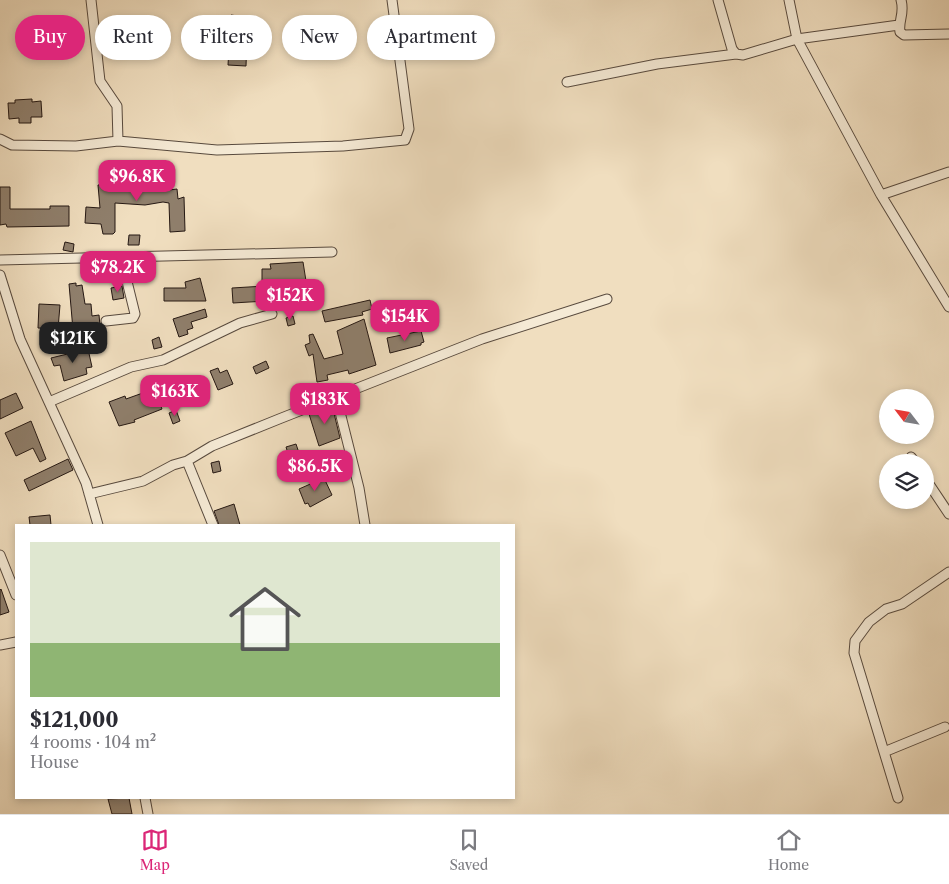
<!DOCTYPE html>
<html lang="en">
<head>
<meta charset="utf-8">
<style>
	:root { --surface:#fff; --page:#f7f7f7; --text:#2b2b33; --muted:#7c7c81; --line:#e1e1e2; --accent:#db2777 }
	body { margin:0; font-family:"Libre Caslon Text",serif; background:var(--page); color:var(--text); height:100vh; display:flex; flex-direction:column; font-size:19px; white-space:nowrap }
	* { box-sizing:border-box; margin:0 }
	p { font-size:16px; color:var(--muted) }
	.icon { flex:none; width:28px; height:28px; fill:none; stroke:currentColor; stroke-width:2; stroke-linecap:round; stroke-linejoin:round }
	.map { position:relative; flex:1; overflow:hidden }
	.sheet { position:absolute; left:15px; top:524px; width:500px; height:275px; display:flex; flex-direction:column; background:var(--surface); border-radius:0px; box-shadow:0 2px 8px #0003 }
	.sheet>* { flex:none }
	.hud { position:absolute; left:15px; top:15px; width:500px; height:45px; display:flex; gap:10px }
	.needle { width:32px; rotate:301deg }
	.controls { position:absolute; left:879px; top:389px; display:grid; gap:10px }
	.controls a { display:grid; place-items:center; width:55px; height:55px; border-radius:50%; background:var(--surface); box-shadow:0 2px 8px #0003; font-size:25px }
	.price { position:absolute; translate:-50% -42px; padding:0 11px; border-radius:10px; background:var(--accent); color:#fff; font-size:16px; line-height:32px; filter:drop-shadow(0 1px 2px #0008) }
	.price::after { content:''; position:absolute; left:50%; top:30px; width:15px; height:11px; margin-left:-8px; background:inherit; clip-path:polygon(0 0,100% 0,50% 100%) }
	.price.selected { background:#222; color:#fff }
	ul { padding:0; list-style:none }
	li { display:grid; align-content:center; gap:10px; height:265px; padding:0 15px }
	li span { display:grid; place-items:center; height:155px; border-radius:0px; color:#555 }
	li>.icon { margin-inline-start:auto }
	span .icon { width:90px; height:90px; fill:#fffc; stroke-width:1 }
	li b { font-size:21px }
	.chip { padding:0 18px; border-radius:22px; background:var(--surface); box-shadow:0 2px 8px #0003; font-size:18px; line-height:45px }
	.chip.selected { background:var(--accent); color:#fff }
	.tab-bar { display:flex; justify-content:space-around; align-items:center; height:70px; border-top:1px solid var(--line); background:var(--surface); font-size:14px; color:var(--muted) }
	.tab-bar a { display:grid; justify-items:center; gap:2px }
	.tab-bar .selected { color:var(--accent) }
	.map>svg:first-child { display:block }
	.building { fill:#8f7f6c; stroke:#251813 }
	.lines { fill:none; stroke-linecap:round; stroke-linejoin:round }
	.street-casing { stroke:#584a3e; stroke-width:11 }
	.street { stroke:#f5ead5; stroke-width:9 }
</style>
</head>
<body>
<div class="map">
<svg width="949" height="814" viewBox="0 0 949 814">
	<rect width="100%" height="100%" fill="#f0debf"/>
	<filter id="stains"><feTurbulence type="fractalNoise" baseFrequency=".004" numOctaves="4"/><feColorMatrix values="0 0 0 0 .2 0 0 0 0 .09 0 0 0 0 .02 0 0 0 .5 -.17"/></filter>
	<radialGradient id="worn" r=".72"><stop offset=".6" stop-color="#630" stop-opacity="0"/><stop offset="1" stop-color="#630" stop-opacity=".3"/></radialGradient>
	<path class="building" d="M231 15 257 19 256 37H247L246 66 228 65Z
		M32 99V102L41 101 42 117H31V123H19V118L9 119 8 103H15V100Z
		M166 176 169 190 177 189 178 199 184 197 185 231 170 232 169 203 163 202 145 205 115 203V232L113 234H103L101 224 85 223 86 207 100 208 98 185 112 183 113 188 134 185 135 178Z
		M0 187H10V209H50V206H69V226L7 227 6 224 0 225Z
		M129 235H140L139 245H128Z
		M65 242 74 244 73 252 63 250Z
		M303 262 306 281 262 284V269H271L270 264Z
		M200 278 206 301H164V288H186L185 282Z
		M76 283V286L82 285 85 304H91L92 316 99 315 101 336 85 338 84 329 73 330 69 284Z
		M122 286 124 298 113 300 111 288Z
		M265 286 266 301 233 303 232 288Z
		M370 300 372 309 362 312 363 315 325 322 322 311Z
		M39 304 60 305 58 329 38 328Z
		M205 309 207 317 191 322 193 328 187 330 188 334 179 337 173 319Z
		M293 316 295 324 288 326 286 318Z
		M364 319 376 365 349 374 348 370 327 375 328 380 317 382 313 354 309 356 305 345 310 343 309 335 313 334 324 359 343 354 337 331Z
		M421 331 424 342 421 343V345L390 353 387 338Z
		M159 337 162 347 154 349 152 340Z
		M88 349 92 367 86 368 87 374 64 381 60 365 54 366 51 358Z
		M266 361 269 368 256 374 253 367Z
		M218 368 220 373 227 370 233 384 218 390 210 371Z
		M154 389 162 409 134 420 135 422 119 426 109 402 125 396 126 399Z
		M16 393 23 408 0 419V400Z
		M332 405 340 438 319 446 309 414Z
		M176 410 180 421 173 424 169 413Z
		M31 421 46 459 40 462 33 448 16 456 5 433Z
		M296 444 301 459 291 463 286 447Z
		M68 459 73 470 29 491 24 480Z
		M219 461 221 471 213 473 211 463Z
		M324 478 332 495 310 507 308 503 305 504 299 489Z
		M234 504 240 525H219L214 511Z
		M50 515 51 525H30L29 517Z
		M1 589 9 612 0 615V590Z
		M129 798 132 814H112L108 799Z"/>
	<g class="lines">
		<defs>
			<path id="street" d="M91 0 100 81 117 106 118 141
				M718 0 732 49 736 54
				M789 0 797 39 881 195 949 307
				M901 0C905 14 898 20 900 32L904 35 949 34
				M567 82 657 64 736 54 743 55 797 39 899 25
				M0 139 12 145 76 146 118 141 217 150 343 146 405 140 409 129 392 0
				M881 195 949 172
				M0 260 332 252
				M0 275 20 339 86 483 98 525
				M106 321 133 318 135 314 121 257
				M336 396 359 488 365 525
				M49 402 131 367 163 360 240 323 272 314
				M911 457 915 462
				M187 461 212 446 279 419 482 339 607 299
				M925 478 949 514
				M89 494 143 481 173 465 187 461 213 525
				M0 555 16 595
				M0 645 16 642
				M884 752 945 727
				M145 798 148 814
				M898 798 854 653 855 641 869 622 886 609 902 604 949 572"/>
		</defs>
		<use href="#street" class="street-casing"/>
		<use href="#street" class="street"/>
	</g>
	<rect width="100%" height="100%" filter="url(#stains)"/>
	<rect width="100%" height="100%" fill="url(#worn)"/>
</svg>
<div class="controls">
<a><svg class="needle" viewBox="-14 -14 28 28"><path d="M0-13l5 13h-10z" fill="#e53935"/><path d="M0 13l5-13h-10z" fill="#7c7c81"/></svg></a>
<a><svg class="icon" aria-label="layers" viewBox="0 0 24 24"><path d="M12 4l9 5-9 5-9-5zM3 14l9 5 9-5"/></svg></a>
</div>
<b class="price" style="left:137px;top:202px">$96.8K</b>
<b class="price" style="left:118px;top:293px">$78.2K</b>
<b class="price" style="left:290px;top:321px">$152K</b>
<b class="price" style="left:405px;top:342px">$154K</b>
<b class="price selected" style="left:73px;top:364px">$121K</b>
<b class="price" style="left:175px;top:417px">$163K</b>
<b class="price" style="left:325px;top:425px">$183K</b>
<b class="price" style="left:315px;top:492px">$86.5K</b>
<div class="hud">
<a class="chip selected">Buy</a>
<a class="chip">Rent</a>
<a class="chip">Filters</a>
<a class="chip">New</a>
<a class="chip">Apartment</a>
</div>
<section class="sheet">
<ul>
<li><span style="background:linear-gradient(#dfe7d0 65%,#8fb573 0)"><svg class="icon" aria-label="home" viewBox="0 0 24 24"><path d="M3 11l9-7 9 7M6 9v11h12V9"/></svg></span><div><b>$121,000</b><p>4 rooms · 104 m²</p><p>House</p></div></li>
</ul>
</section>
</div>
<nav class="tab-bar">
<a class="selected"><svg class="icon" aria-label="map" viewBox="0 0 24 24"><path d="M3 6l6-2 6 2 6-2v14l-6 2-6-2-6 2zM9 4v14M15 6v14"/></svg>Map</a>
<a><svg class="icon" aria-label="saved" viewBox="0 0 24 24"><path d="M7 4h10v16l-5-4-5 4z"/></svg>Saved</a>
<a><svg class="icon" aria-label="home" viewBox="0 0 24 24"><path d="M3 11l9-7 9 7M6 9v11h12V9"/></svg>Home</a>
</nav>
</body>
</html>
